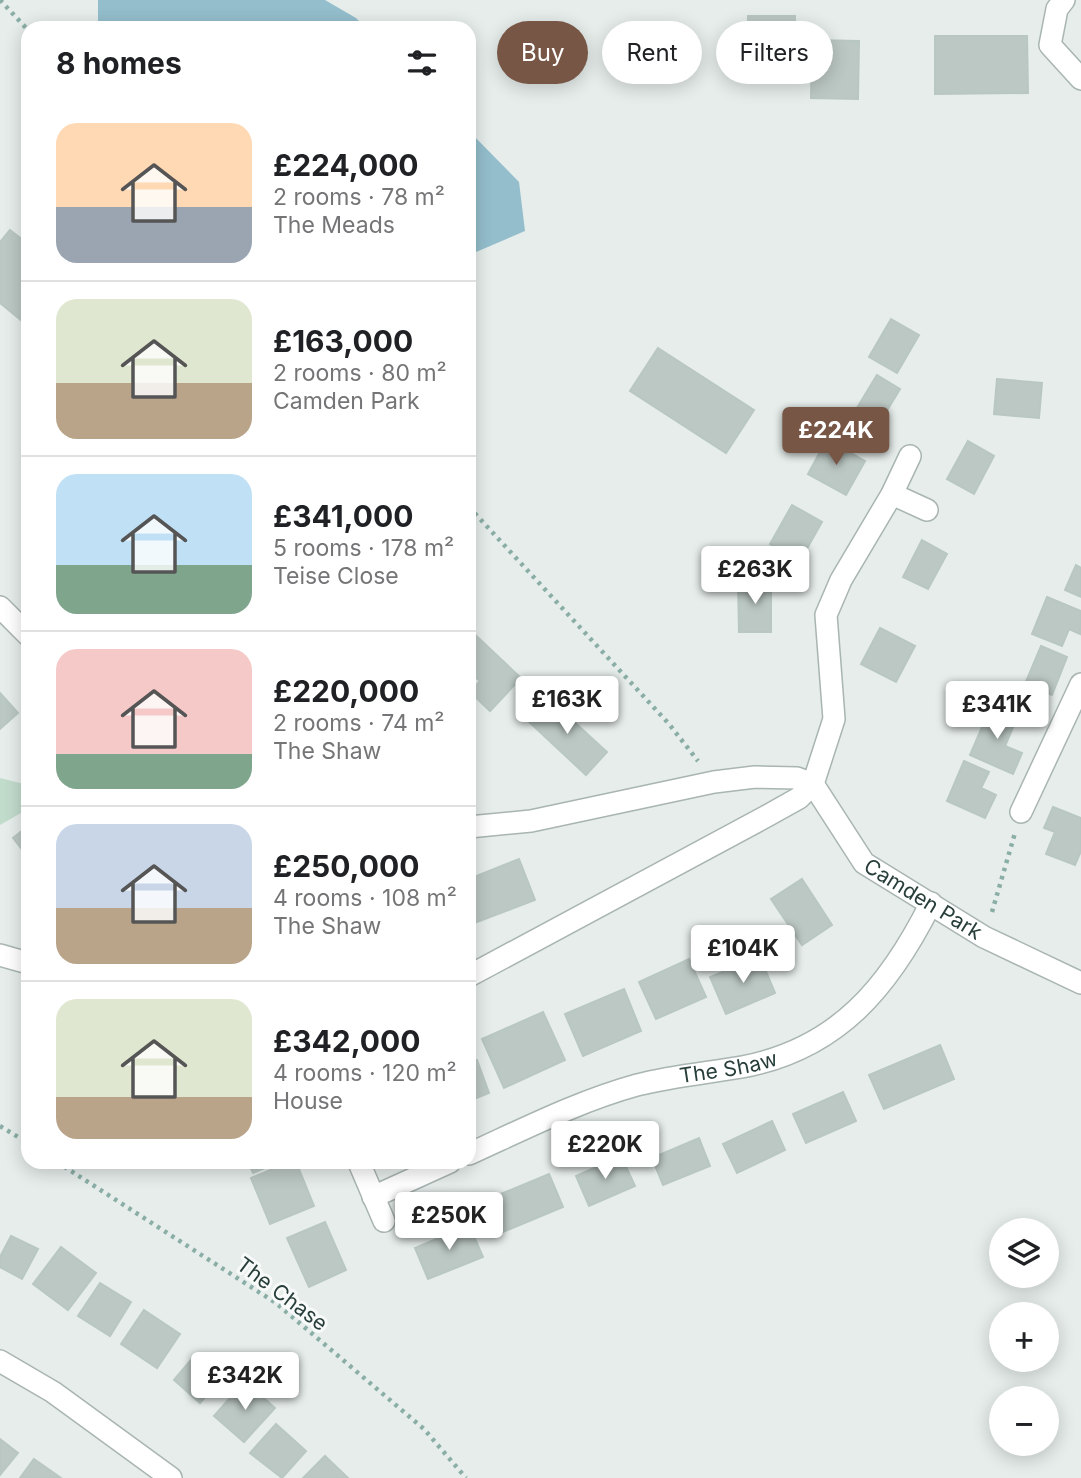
<!DOCTYPE html>
<html lang="en">
<head>
<meta charset="utf-8">
<style>
	:root { --surface:#fff; --page:#f6f6f6; --text:#202124; --muted:#757577; --line:#e0e0e0; --accent:#785645 }
	body { margin:0; font-family:Inter,sans-serif; background:var(--page); color:var(--text); height:100vh; display:flex; flex-direction:column; font-size:26px; white-space:nowrap }
	* { box-sizing:border-box; margin:0 }
	p { font-size:23px; color:var(--muted) }
	.icon { flex:none; width:38px; height:38px; fill:none; stroke:currentColor; stroke-width:2; stroke-linecap:round; stroke-linejoin:round }
	.map { position:relative; flex:1; overflow:hidden }
	.side { position:absolute; left:21px; top:21px; width:455px; height:1148px; display:flex; flex-direction:column; background:var(--surface); border-radius:21px; box-shadow:0 4px 18px #0003 }
	.side>* { flex:none }
	.hud { position:absolute; left:497px; top:21px; width:478px; height:63px; display:flex; gap:14px }
	.controls { position:absolute; left:989px; top:1218px; display:grid; gap:14px }
	.controls a { display:grid; place-items:center; width:70px; height:70px; border-radius:50%; background:var(--surface); box-shadow:0 4px 18px #0003; font-size:35px }
	.price { position:absolute; translate:-50% -60px; padding:0 16px; border-radius:7px; background:#fff; color:#222; font-size:23px; line-height:46px; filter:drop-shadow(0 2px 4px #0008) }
	.price::after { content:''; position:absolute; left:50%; top:42px; width:21px; height:16px; margin-left:-10px; background:inherit; clip-path:polygon(0 0,100% 0,50% 100%) }
	.price.current { background:var(--accent); color:#fff }
	ul { padding:0; list-style:none }
	li { display:flex; align-items:center; gap:21px; height:175px; padding:0 35px }
	li+li { border-top:2px solid var(--line) }
	li span { display:grid; place-items:center; flex:none; width:196px; height:140px; border-radius:21px; color:#555 }
	li>.icon { margin-inline-start:auto }
	span .icon { width:84px; height:84px; fill:#fffc; stroke-width:1 }
	li b { font-size:30px }
	h2 { display:flex; justify-content:space-between; align-items:center; height:84px; padding:0 35px; font-size:30px }
	.chip { padding:0 24px; border-radius:32px; background:var(--surface); box-shadow:0 4px 18px #0003; font-size:24px; line-height:63px }
	.chip.current { background:var(--accent); color:#fff }
	.map>svg:first-child { display:block }
	.green { fill:#c2dccc }
	.water { fill:#94becc }
	.building { fill:#bcc8c4; stroke:#b9c7c2; stroke-width:2 }
	.lines { fill:none; stroke-linecap:round; stroke-linejoin:round }
	.minor-casing { stroke:#a9b5b2; stroke-width:24 }
	.path { stroke:#8aaea6; stroke-width:4.5; stroke-dasharray:3.5 5; stroke-linecap:butt }
	.minor { stroke:#fff; stroke-width:21 }
	.labels { text-anchor:middle; stroke-width:6; stroke-linejoin:round; paint-order:stroke }
	.street-label { font-size:21px; fill:#273e3a; stroke:#f7faf9 }
</style>
</head>
<body>
<div class="map">
<svg width="1081" height="1478" viewBox="0 0 1081 1478">
	<rect width="100%" height="100%" fill="#e6edeb"/>
	<path class="green" d="M0 778 28 785V809L0 825Z"/>
	<path class="water" d="M98 0H325L356 18 366 28H98Z
		M469 131 519 182 525 231 469 255Z"/>
	<path class="building" d="M748 16H795V72H747Z
		M935 36H1027L1028 93 935 94Z
		M812 40 859 41 858 99 811 98Z
		M10 230 28 244V326L0 303V242Z
		M891 319 919 335 897 373 869 357Z
		M658 348 754 410 726 453 630 391Z
		M877 375 900 389 880 422 857 408Z
		M997 379 1042 383 1039 418 994 414Z
		M827 439 865 461 846 495 808 474Z
		M968 441 994 456 974 494 947 479Z
		M792 505 822 522 800 561 770 544Z
		M922 540 947 554 928 589 903 577Z
		M1076 565 1081 568V597L1065 590Z
		M738 580H771V632H739Z
		M1047 597 1081 611 1080 634 1069 629 1062 646 1032 634Z
		M880 628 915 646 896 682 861 664Z
		M469 629 521 678 490 711 470 692 480 681 469 672Z
		M1041 646 1067 657 1052 695 1025 684Z
		M0 693 18 713 0 729Z
		M547 697 607 752 586 775 526 719Z
		M991 706 1017 718 1005 746 1022 753 1013 774 970 755Z
		M964 761 989 772 981 788 996 795 985 818 947 801Z
		M1053 807 1081 818V851L1075 865 1046 854 1055 832 1044 828Z
		M28 826V857L13 838Z
		M519 859 535 900 469 925V879Z
		M802 879 832 925 802 945 771 899Z
		M760 957 775 993 726 1014 710 977Z
		M689 959 706 997 656 1019 639 982Z
		M624 989 641 1031 583 1056 565 1014Z
		M543 1012 565 1060 504 1088 482 1039Z
		M940 1045 954 1079 884 1109 869 1075Z
		M477 1060 489 1093 469 1101V1063Z
		M843 1092 856 1121 806 1143 793 1114Z
		M772 1121 785 1150 737 1173 723 1144Z
		M699 1138 710 1166 663 1185 652 1158Z
		M621 1156 635 1186 589 1206 576 1176Z
		M248 1162H278L253 1173Z
		M289 1162H296L314 1206 270 1224 251 1178Z
		M549 1174 563 1207 498 1234 484 1201Z
		M325 1222 346 1270 309 1287 287 1238Z
		M469 1225 483 1257 428 1279 415 1248Z
		M11 1236 38 1249 22 1279 0 1267V1257Z
		M61 1247 96 1273 68 1310 33 1284Z
		M100 1283 131 1302 110 1336 78 1316Z
		M144 1310 180 1334 157 1368 121 1344Z
		M196 1354 222 1377 200 1403 174 1380Z
		M245 1381 275 1408 244 1442 214 1416Z
		M276 1424 306 1451 282 1478 250 1453Z
		M0 1439 18 1453 0 1475Z
		M325 1456 348 1478H303Z
		M34 1459 61 1478H20Z"/>
	<g class="lines">
		<defs>
			<g id="minor">
				<path d="M1064 0 1057 9 1050 45 1081 79"/>
				<path d="M892 494 927 510"/>
				<path d="M0 607 28 635"/>
				<path d="M1021 812 1081 684"/>
				<path id="s1" d="M469 827 531 821 714 782 755 777 797 778 813 784 864 863 984 937 1081 983"/>
				<path d="M0 955 28 963"/>
				<path d="M469 976 765 817 799 798 813 784 834 719 826 615 841 580 892 494 910 456"/>
				<path id="s2" d="M469 1154C524 1129 579 1101 637 1085 672 1076 707 1073 742 1067 838 1049 889 987 931 903"/>
				<path d="M360 1165 384 1221"/>
				<path d="M373 1197 450 1162"/>
				<path d="M0 1361 53 1392 171 1478"/>
			</g>
		</defs>
		<use href="#minor" class="minor-casing"/>
		<path class="path" d="M0 0 28 30
			M469 507 669 724 698 761
			M992 912 1015 833
			M0 1126 28 1143
			M57 1162 276 1303 424 1429 466 1478"/>
		<use href="#minor" class="minor"/>
	</g>
	<g class="labels">
		<g class="street-label">
			<text dy="7" stroke="none"><textPath href="#s1" startOffset="513">Camden Park</textPath></text>
			<text dy="7" stroke="none"><textPath href="#s2" startOffset="275">The Shaw</textPath></text>
			<text transform="translate(282 1294) rotate(37)" y="7">The Chase</text>
		</g>
	</g>
</svg>
<div class="controls">
<a><svg class="icon" aria-label="layers" viewBox="0 0 24 24"><path d="M12 4l9 5-9 5-9-5zM3 14l9 5 9-5"/></svg></a>
<a>+</a>
<a>−</a>
</div>
<b class="price current" style="left:836px;top:467px">£224K</b>
<b class="price" style="left:755px;top:606px">£263K</b>
<b class="price" style="left:567px;top:736px">£163K</b>
<b class="price" style="left:997px;top:741px">£341K</b>
<b class="price" style="left:743px;top:985px">£104K</b>
<b class="price" style="left:605px;top:1181px">£220K</b>
<b class="price" style="left:449px;top:1252px">£250K</b>
<b class="price" style="left:245px;top:1412px">£342K</b>
<div class="hud">
<a class="chip current">Buy</a>
<a class="chip">Rent</a>
<a class="chip">Filters</a>
</div>
<section class="side">
<h2>8 homes<svg class="icon" aria-label="filters" viewBox="0 0 24 24"><path d="M4 7h16M4 17h16"/><circle cx="9" cy="7" r="2"/><circle cx="15" cy="17" r="2"/></svg></h2>
<ul>
<li><span style="background:linear-gradient(#ffd9b3 60%,#9aa5b1 0)"><svg class="icon" aria-label="home" viewBox="0 0 24 24"><path d="M3 11l9-7 9 7M6 9v11h12V9"/></svg></span><div><b>£224,000</b><p>2 rooms · 78 m²</p><p>The Meads</p></div></li>
<li><span style="background:linear-gradient(#dfe7d0 60%,#b9a48a 0)"><svg class="icon" aria-label="home" viewBox="0 0 24 24"><path d="M3 11l9-7 9 7M6 9v11h12V9"/></svg></span><div><b>£163,000</b><p>2 rooms · 80 m²</p><p>Camden Park</p></div></li>
<li><span style="background:linear-gradient(#bfe0f5 65%,#7fa58c 0)"><svg class="icon" aria-label="home" viewBox="0 0 24 24"><path d="M3 11l9-7 9 7M6 9v11h12V9"/></svg></span><div><b>£341,000</b><p>5 rooms · 178 m²</p><p>Teise Close</p></div></li>
<li><span style="background:linear-gradient(#f6c9c9 75%,#7fa58c 0)"><svg class="icon" aria-label="home" viewBox="0 0 24 24"><path d="M3 11l9-7 9 7M6 9v11h12V9"/></svg></span><div><b>£220,000</b><p>2 rooms · 74 m²</p><p>The Shaw</p></div></li>
<li><span style="background:linear-gradient(#c9d6e8 60%,#b9a48a 0)"><svg class="icon" aria-label="home" viewBox="0 0 24 24"><path d="M3 11l9-7 9 7M6 9v11h12V9"/></svg></span><div><b>£250,000</b><p>4 rooms · 108 m²</p><p>The Shaw</p></div></li>
<li><span style="background:linear-gradient(#dfe7d0 70%,#b9a48a 0)"><svg class="icon" aria-label="home" viewBox="0 0 24 24"><path d="M3 11l9-7 9 7M6 9v11h12V9"/></svg></span><div><b>£342,000</b><p>4 rooms · 120 m²</p><p>House</p></div></li>
</ul>
</section>
</div>
</body>
</html>
